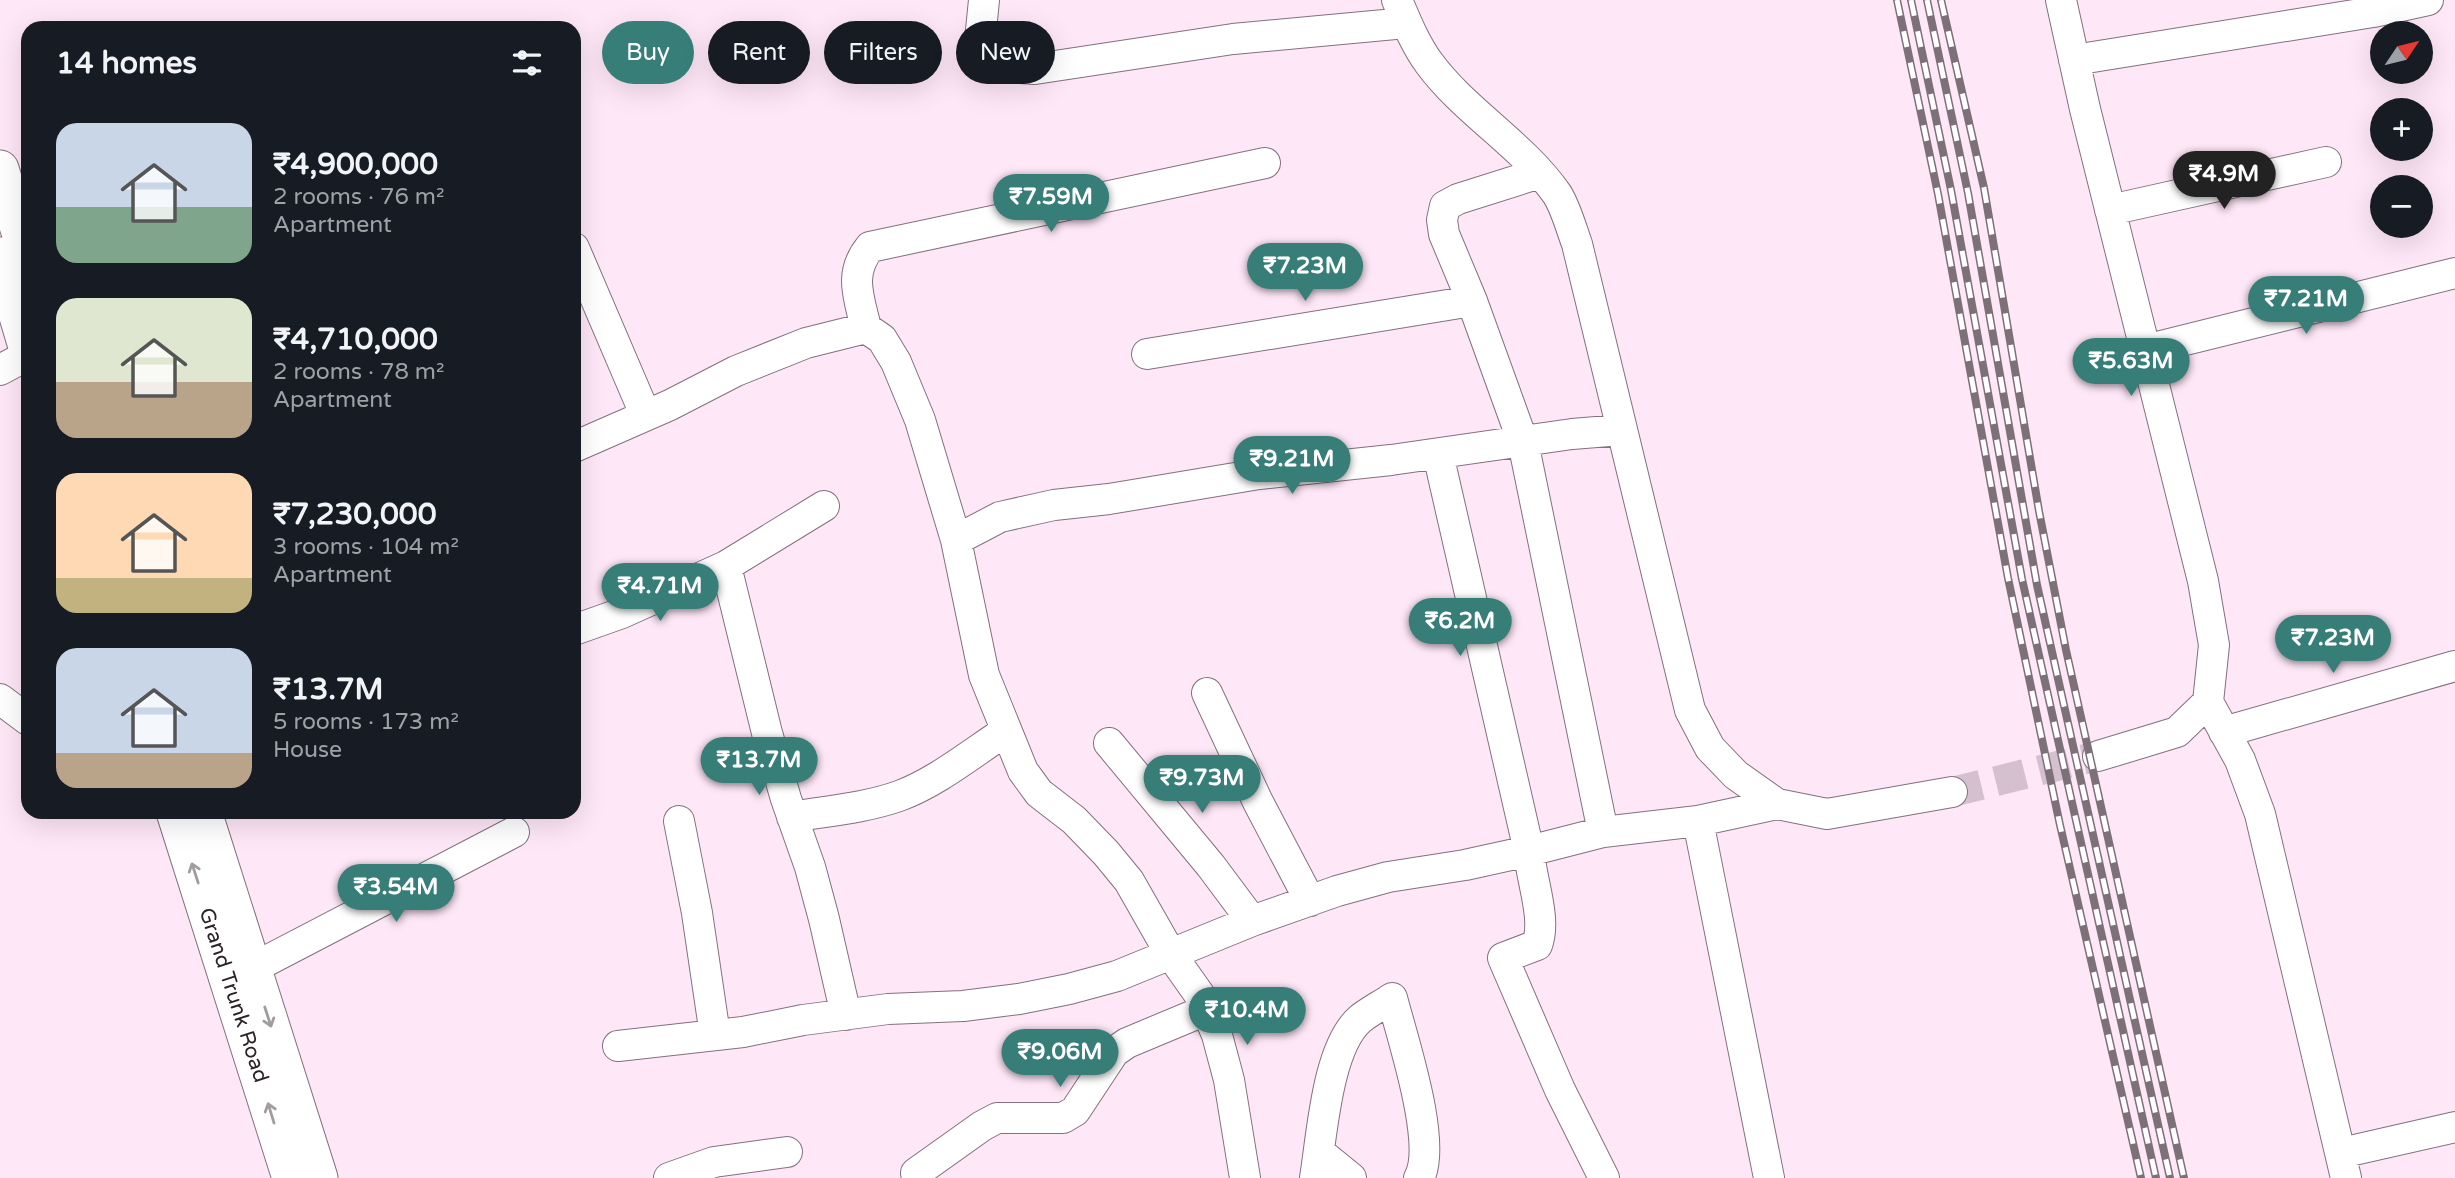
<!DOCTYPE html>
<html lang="en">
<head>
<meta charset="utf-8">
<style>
	:root { --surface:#171b24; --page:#20242c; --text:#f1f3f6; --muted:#9ea1a6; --accent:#377e78 }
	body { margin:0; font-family:"Varela Round",sans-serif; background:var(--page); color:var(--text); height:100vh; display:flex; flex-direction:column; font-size:26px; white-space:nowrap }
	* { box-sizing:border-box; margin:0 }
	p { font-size:23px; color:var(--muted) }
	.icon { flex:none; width:38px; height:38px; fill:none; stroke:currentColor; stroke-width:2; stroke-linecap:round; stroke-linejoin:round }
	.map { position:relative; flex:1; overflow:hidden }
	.drawer { position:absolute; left:21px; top:21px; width:560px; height:798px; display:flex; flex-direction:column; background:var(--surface); border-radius:21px; box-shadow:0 7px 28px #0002 }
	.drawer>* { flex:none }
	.hud { position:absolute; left:602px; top:21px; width:665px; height:63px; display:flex; gap:14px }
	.needle { width:46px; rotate:55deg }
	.tools { position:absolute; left:2370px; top:21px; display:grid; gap:14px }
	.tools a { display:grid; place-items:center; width:63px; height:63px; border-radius:50%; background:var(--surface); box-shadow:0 7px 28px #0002; font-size:35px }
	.price { position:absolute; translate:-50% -60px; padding:0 16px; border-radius:24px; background:var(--accent); color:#fff; font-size:23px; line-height:46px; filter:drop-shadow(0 2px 4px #0008) }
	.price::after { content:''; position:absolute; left:50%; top:42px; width:21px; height:16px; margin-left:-10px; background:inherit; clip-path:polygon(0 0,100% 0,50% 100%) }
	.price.current { background:#222; color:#fff }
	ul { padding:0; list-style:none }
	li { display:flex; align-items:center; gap:21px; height:175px; padding:0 35px }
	li span { display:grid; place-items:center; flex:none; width:196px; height:140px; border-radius:21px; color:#555 }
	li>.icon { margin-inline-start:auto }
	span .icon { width:84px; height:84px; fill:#fffc; stroke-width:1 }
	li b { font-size:30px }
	h2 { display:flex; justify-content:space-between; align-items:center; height:84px; padding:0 35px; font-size:30px }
	.tag { padding:0 24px; border-radius:32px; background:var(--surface); box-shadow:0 7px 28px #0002; font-size:24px; line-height:63px }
	.tag.current { background:var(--accent); color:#fff }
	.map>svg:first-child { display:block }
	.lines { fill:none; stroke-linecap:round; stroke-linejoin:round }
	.minor-tunnel { stroke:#d4c0ce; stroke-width:30; stroke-dasharray:30 15; stroke-linecap:butt }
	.minor-casing { stroke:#84707e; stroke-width:32 }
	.major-casing { stroke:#84707e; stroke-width:39 }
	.minor { stroke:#fff; stroke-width:30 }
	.major { stroke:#fff; stroke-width:37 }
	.rail-casing { stroke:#7e7079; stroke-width:8 }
	.rail { stroke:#fff; stroke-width:5; stroke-dasharray:16; stroke-linecap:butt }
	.oneway { stroke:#a09c9f }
	.labels { text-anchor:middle; stroke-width:5; stroke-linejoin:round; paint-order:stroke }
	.street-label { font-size:21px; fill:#2c2329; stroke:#fff }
</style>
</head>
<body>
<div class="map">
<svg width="2455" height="1178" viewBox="0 0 2455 1178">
	<rect width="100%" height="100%" fill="#fee7f7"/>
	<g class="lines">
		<path class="minor-tunnel" d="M1952 792 2098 756"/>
		<defs>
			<path id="minor" d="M984 0 980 40 986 59 1006 67 1035 69 1233 39 1406 23
				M1397 0C1406 21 1415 44 1429 63 1465 112 1522 144 1557 194 1566 208 1571 228 1577 244L1690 710 1710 748 1736 775 1777 804 1827 814 1952 792
				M2061 0 2085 109 2203 581 2214 645 2208 702 2177 732 2098 756
				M2074 60 2373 12 2428 0
				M1540 173 1458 199 1445 206 1442 220 1444 234 1472 301 1523 442 1603 832
				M2110 210 2326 162
				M574 248 645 414
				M866 328C859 297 848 274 870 247L1265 163
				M2145 350 2455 273
				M1147 354 1472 301
				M0 370 28 355
				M574 447 670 405 736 371 806 343 866 328 882 339 896 362 920 420 956 540 984 675 1023 771 1039 793 1074 820 1106 853 1129 881 1170 953 1201 997 1217 1035 1229 1080 1245 1178
				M956 540 1000 517 1054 505 1109 499 1259 474 1391 460 1572 434 1621 430
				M726 566 767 733 786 799 810 867 824 919 846 1015
				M574 630 622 613 726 566 824 506
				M1207 693 1258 802 1310 901
				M0 699 28 720
				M2208 702 2240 760 2260 814 2346 1178
				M2224 732 2455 666
				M1109 743 1211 866 1252 921
				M792 817C827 811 865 808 899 796 937 782 972 753 1006 731
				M679 821 697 913 715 1035
				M1698 821 1769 1178
				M253 968 514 832
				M618 1046 743 1032 803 1020 888 1009 963 1006 1019 999 1069 989 1117 976 1252 921 1337 891 1388 877 1465 865 1529 851 1438 454
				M1319 1152 1351 1178
				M2341 1153 2455 1127
				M916 1173 982 1126 997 1118H1063L1075 1111 1114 1052 1127 1043 1206 1010
				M669 1178 714 1162 787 1152
				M1315 1178C1322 1135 1327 1048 1360 1019 1370 1011 1382 1005 1392 998 1402 1037 1438 1144 1419 1178
				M1604 1178 1560 1090 1503 958 1537 945C1547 919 1531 880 1529 851L1603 832 1698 821 1777 804"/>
			<path id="major" d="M0 169 28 257
				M0 256 28 350
				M175 812 291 1178
				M203 812 319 1178"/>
		</defs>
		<use href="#minor" class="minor-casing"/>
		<use href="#major" class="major-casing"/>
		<use href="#minor" class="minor"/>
		<use href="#major" class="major"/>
		<defs>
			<path id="rail" d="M1897 0 1938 194 2008 578 2060 825 2141 1178
				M1911 0 1951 190 2022 579 2156 1178
				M1927 0 1968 193 2037 585 2170 1178
				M1941 0 1984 188 2039 511 2066 650 2184 1178"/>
		</defs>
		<use href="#rail" class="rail-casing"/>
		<use href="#rail" class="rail"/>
	</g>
	<defs><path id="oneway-shaft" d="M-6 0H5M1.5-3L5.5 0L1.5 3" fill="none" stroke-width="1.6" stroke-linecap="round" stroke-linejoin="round" transform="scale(1.75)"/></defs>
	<g class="oneway">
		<use href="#oneway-shaft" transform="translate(195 873) rotate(-108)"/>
		<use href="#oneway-shaft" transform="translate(268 1017) rotate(72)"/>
		<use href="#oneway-shaft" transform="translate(271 1113) rotate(-107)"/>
	</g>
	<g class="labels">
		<g class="street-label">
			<text transform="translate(234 995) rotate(72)" y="7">Grand Trunk Road</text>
		</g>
	</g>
</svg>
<div class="tools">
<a><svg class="needle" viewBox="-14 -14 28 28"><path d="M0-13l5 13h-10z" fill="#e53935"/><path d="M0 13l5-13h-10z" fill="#9ea1a6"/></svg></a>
<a>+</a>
<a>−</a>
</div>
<b class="price current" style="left:2224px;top:211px">₹4.9M</b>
<b class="price" style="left:1051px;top:234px">₹7.59M</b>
<b class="price" style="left:1305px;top:303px">₹7.23M</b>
<b class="price" style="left:2306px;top:336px">₹7.21M</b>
<b class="price" style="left:2131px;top:398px">₹5.63M</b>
<b class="price" style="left:1292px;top:496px">₹9.21M</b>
<b class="price" style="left:660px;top:623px">₹4.71M</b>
<b class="price" style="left:1460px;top:658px">₹6.2M</b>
<b class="price" style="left:2333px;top:675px">₹7.23M</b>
<b class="price" style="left:759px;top:797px">₹13.7M</b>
<b class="price" style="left:1202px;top:815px">₹9.73M</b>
<b class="price" style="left:396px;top:924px">₹3.54M</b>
<b class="price" style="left:1247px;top:1047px">₹10.4M</b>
<b class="price" style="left:1060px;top:1089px">₹9.06M</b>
<div class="hud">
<a class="tag current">Buy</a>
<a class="tag">Rent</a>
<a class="tag">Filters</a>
<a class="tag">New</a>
</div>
<section class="drawer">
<h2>14 homes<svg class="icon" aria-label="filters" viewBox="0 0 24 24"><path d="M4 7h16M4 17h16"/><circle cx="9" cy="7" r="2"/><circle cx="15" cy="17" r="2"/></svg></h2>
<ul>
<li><span style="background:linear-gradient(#c9d6e8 60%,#7fa58c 0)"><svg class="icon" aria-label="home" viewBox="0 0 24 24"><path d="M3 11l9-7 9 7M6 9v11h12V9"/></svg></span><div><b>₹4,900,000</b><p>2 rooms · 76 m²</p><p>Apartment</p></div></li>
<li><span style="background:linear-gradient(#dfe7d0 60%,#b9a48a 0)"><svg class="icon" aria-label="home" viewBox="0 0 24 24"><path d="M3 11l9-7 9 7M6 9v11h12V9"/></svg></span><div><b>₹4,710,000</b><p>2 rooms · 78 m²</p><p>Apartment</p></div></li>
<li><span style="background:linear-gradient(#ffd9b3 75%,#c2b280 0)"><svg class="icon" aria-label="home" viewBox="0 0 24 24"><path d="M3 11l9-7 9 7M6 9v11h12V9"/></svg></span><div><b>₹7,230,000</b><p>3 rooms · 104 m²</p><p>Apartment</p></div></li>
<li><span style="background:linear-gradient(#c9d6e8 75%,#b9a48a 0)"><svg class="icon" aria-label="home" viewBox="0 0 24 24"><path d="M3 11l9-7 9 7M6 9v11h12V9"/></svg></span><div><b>₹13.7M</b><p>5 rooms · 173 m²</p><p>House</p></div></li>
</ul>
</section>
</div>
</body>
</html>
